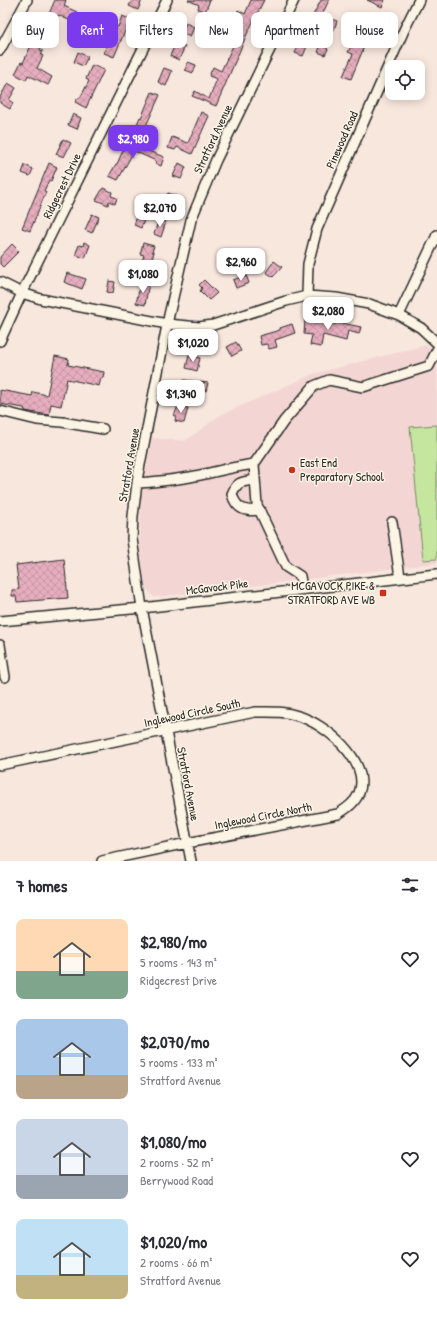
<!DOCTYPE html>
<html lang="en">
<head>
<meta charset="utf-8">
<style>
	:root { --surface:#fff; --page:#f2f2f3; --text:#2b2b33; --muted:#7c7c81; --accent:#7c3aed }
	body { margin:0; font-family:"Patrick Hand",sans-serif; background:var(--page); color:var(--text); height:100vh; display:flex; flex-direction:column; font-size:15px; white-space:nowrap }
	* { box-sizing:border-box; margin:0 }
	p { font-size:13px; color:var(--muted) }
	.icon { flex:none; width:22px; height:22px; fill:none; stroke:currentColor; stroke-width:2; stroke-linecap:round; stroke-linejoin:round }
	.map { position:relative; height:861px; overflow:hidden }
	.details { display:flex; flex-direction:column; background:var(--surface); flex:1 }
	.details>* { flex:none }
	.top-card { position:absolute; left:12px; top:12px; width:413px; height:36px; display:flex; gap:8px }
	.controls { position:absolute; left:385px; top:60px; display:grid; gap:8px }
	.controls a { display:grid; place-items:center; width:40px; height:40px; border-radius:8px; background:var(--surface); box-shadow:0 2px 10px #0003; font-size:20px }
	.price { position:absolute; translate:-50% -34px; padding:0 9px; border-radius:8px; background:#fff; color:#222; font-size:13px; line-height:26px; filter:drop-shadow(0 1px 2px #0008) }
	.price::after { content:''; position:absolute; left:50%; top:24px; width:12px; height:9px; margin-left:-6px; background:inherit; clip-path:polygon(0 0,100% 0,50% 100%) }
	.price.on { background:var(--accent); color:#fff }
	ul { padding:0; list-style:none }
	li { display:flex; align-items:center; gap:12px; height:100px; padding:0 16px }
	li span { display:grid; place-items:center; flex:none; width:112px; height:80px; border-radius:8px; color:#555 }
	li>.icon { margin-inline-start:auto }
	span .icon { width:48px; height:48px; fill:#fffc; stroke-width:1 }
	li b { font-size:17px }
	h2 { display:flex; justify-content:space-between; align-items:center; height:48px; padding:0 16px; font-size:17px }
	.chip { padding:0 14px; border-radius:8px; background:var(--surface); box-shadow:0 2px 10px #0003; font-size:14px; line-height:36px }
	.chip.on { background:var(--accent); color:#fff }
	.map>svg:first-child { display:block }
	.built { fill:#f3d6d4 }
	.park { fill:#c5e69f; stroke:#788865 }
	.building { fill:url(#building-cross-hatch); stroke:#2b2b2b }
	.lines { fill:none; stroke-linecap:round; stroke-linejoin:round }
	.minor-casing { stroke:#2b2b2b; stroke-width:12 }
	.minor { stroke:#fcf5e5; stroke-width:9 }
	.poi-dot { fill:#c8321e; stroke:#fcf5e5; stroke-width:1.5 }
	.labels { text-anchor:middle; stroke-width:3; stroke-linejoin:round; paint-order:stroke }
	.street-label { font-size:12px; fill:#2b2b2b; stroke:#fcf5e5 }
	.poi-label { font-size:12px; fill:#2b2b2b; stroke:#fcf5e5; text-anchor:start }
</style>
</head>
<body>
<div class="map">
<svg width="437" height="861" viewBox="0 0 437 861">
	<defs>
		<pattern id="building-cross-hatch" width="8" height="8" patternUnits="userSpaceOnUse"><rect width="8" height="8" fill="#e6adbe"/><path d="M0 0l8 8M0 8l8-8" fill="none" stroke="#c595a3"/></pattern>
	</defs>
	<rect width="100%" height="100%" fill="#f8e7dd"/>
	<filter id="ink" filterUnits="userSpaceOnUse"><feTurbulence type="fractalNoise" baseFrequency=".025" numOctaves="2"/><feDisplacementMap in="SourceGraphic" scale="8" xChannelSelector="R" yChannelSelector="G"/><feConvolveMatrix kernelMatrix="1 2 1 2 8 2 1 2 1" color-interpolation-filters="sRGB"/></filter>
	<g filter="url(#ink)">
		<path class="built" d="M426 345 437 356V563L205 592 154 597 144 586 139 555 141 499 152 438 185 441 220 415 313 374Z"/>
		<path class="park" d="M437 425V559L423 560 410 427Z"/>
		<path class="building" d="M55 0H66L64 6 77 12 73 22 58 15 49 35 48 34 40 50 43 51 41 55 43 56 37 68 52 77 48 85 28 75 26 80 15 74 21 62 23 63 32 43 33 44 35 40 37 41Z
			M132 0H142L138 10 129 6Z
			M188 0H210L205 12 198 9 199 5Z
			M251 0H264L247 34 216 106 192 96 195 91 209 99 217 79 209 76 213 67 221 71 243 25 234 21 238 10 245 14Z
			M321 0H329L322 15 337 21 334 30 318 23 314 32 306 29Z
			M367 0H385L382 7Z
			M122 16 130 19 114 57 104 53 111 32 103 28 106 22 118 27Z
			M186 23 194 27 190 37 182 33Z
			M359 39 366 42 351 79 343 76 353 54 348 52 352 44 356 46Z
			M301 41 308 44 303 56 295 53Z
			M176 42 185 46 179 60 170 56Z
			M321 45 328 49 325 55 318 52Z
			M78 52 88 57 83 66 74 62Z
			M188 62 196 65 193 73 185 70Z
			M92 65 104 70 86 108 75 102 78 98H80L89 81 86 79Z
			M164 68 172 71 166 86 158 82Z
			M8 83 16 88 9 100 13 103 10 109 0 103V97Z
			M152 92 160 95 145 128 149 130 146 137 134 131 140 117 141 118Z
			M201 112 209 116 192 154 177 147 175 150 168 148 172 137 188 143Z
			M73 114 81 118 77 129 68 125Z
			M63 139 71 143 64 157 56 154Z
			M128 143 164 157 161 166 155 163 156 161 134 151 118 180 109 176 116 164H117L124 148 126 149Z
			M49 163 57 167 51 181 49 180 44 191 46 192 30 231 22 228Z
			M179 163 186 167 181 179 173 176Z
			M25 165 33 169 30 176 22 173Z
			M103 188 112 192 111 196 117 198 115 204 109 201 108 205 96 200Z
			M168 193 176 196 171 209 163 207Z
			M139 210 147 213 141 228 134 225Z
			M92 214 99 217 92 233 85 230Z
			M159 219 166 222 161 237 154 234Z
			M84 242 90 245 85 258 75 255 79 245 83 246Z
			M143 243 154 246 152 252H154L151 263 142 261 144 255 140 254Z
			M12 244 19 251 3 267 0 264V257Z
			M274 261 282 267 273 277 266 272Z
			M67 273 86 279 82 289 64 282Z
			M246 275 249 283 236 288 233 280Z
			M204 280 217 293 209 300 200 291 202 288 199 285Z
			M109 281 115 282 113 293 107 292Z
			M141 282 149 283 145 305 136 303Z
			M305 320 336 324 337 322 361 327 359 334 348 331 346 341 323 335 321 347 310 345 312 335 304 334Z
			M292 324 295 333 275 340 277 347 269 349 267 344 261 345 259 336 280 330V328Z
			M236 342 241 351 232 356 227 347Z
			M189 355 200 358 197 371 186 368Z
			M55 356 69 359 68 365 104 372 103 378H101L99 386 67 379 61 406 51 404 49 415 25 411 24 408 0 404V390L32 396 33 392 47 395Z
			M184 380 208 383 206 391 203 390 201 399 193 398V396L182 394Z
			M178 406 188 408 184 423 175 421 176 416H174Z
			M64 559 68 598 17 602 16 596H12V590L19 589 16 565Z"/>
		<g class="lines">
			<defs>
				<path id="minor" d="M0 50 27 0
					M0 282 22 293 41 299 167 324 199 327 213 325 286 301 307 296 336 298 369 304 399 315 421 328 437 343
					M307 296 308 264 317 229 404 30 419 0
					M399 315 437 235
					M0 341 22 293 167 0
					M0 411 37 420 62 422 103 429
					M254 464 284 421 314 386 329 380 363 387 429 366 437 350
					M255 480C242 482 237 481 232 494 236 509 245 512 260 510
					M137 483C155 482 172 480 190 477 211 473 232 467 254 464L257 505 286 567 300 576 302 589
					M392 522 400 577
					M0 621 142 608 437 574
					M0 645 5 677
					M0 765 255 712C270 712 284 711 298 716 324 723 371 761 359 793 355 803 347 808 338 814L187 843 102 861
					M191 861 142 608 132 539 133 516 138 475 169 315 191 220 216 160 294 0"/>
			</defs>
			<use href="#minor" class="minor-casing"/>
			<use href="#minor" class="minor"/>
		</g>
	</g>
	<g class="poi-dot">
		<circle cx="292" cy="470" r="4"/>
		<rect x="379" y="589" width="8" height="8" rx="2"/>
	</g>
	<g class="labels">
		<g class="street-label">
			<text transform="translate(213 139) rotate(-65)" y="4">Stratford Avenue</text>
			<text transform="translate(342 140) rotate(-66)" y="4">Pinewood Road</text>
			<text transform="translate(62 186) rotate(-64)" y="4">Ridgecrest Drive</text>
			<text transform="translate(129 465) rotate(-80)" y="4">Stratford Avenue</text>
			<text transform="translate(217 587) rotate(-7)" y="4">McGavock Pike</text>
			<text transform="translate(192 713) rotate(-12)" y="4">Inglewood Circle South</text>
			<text transform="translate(188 784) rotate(79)" y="4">Stratford Avenue</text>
			<text transform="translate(263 816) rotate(-11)" y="4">Inglewood Circle North</text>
		</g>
		<g class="poi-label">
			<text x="300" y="467">East End<tspan x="300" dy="14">Preparatory School</tspan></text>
			<text x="375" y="590" text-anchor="end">MCGAVOCK PIKE &amp;<tspan x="375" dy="14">STRATFORD AVE WB</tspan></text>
		</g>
	</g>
</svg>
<div class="controls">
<a><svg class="icon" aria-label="locate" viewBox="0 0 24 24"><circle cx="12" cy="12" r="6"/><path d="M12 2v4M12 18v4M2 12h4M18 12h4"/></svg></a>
</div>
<b class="price on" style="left:133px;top:159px">$2,980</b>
<b class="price" style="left:160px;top:228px">$2,070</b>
<b class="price" style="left:241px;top:282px">$2,960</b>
<b class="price" style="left:143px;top:294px">$1,080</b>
<b class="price" style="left:328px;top:331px">$2,080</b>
<b class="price" style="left:193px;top:363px">$1,020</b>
<b class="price" style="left:181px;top:414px">$1,340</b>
<div class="top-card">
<a class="chip">Buy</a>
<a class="chip on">Rent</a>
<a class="chip">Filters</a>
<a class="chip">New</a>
<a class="chip">Apartment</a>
<a class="chip">House</a>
</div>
</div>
<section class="details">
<h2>7 homes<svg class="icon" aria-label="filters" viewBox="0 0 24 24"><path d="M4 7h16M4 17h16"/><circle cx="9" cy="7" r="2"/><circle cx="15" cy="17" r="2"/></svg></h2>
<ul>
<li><span style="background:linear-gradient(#ffd9b3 65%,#7fa58c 0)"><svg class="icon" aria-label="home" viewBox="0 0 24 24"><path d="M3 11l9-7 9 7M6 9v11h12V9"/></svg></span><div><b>$2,980/mo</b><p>5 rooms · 143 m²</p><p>Ridgecrest Drive</p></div><svg class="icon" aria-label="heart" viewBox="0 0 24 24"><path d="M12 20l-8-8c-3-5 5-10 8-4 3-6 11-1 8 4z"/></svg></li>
<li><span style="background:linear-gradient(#a9c7e8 70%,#b9a48a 0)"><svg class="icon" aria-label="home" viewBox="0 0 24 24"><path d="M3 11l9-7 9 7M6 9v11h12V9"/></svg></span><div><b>$2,070/mo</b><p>5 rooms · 133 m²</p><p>Stratford Avenue</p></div><svg class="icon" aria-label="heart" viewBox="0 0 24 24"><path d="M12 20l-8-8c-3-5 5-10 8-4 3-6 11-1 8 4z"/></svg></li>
<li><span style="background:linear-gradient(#c9d6e8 70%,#9aa5b1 0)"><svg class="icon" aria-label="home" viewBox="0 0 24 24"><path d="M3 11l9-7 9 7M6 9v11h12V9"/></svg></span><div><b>$1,080/mo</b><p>2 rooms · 52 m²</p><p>Berrywood Road</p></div><svg class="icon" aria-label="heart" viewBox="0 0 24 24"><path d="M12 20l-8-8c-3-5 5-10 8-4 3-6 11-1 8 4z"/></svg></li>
<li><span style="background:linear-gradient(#bfe0f5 70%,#c2b280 0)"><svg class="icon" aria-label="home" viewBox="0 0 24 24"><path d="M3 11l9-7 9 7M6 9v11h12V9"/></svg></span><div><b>$1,020/mo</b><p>2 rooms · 66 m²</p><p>Stratford Avenue</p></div><svg class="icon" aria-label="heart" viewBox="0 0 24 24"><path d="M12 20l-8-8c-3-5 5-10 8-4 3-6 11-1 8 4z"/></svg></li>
</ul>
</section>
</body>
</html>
